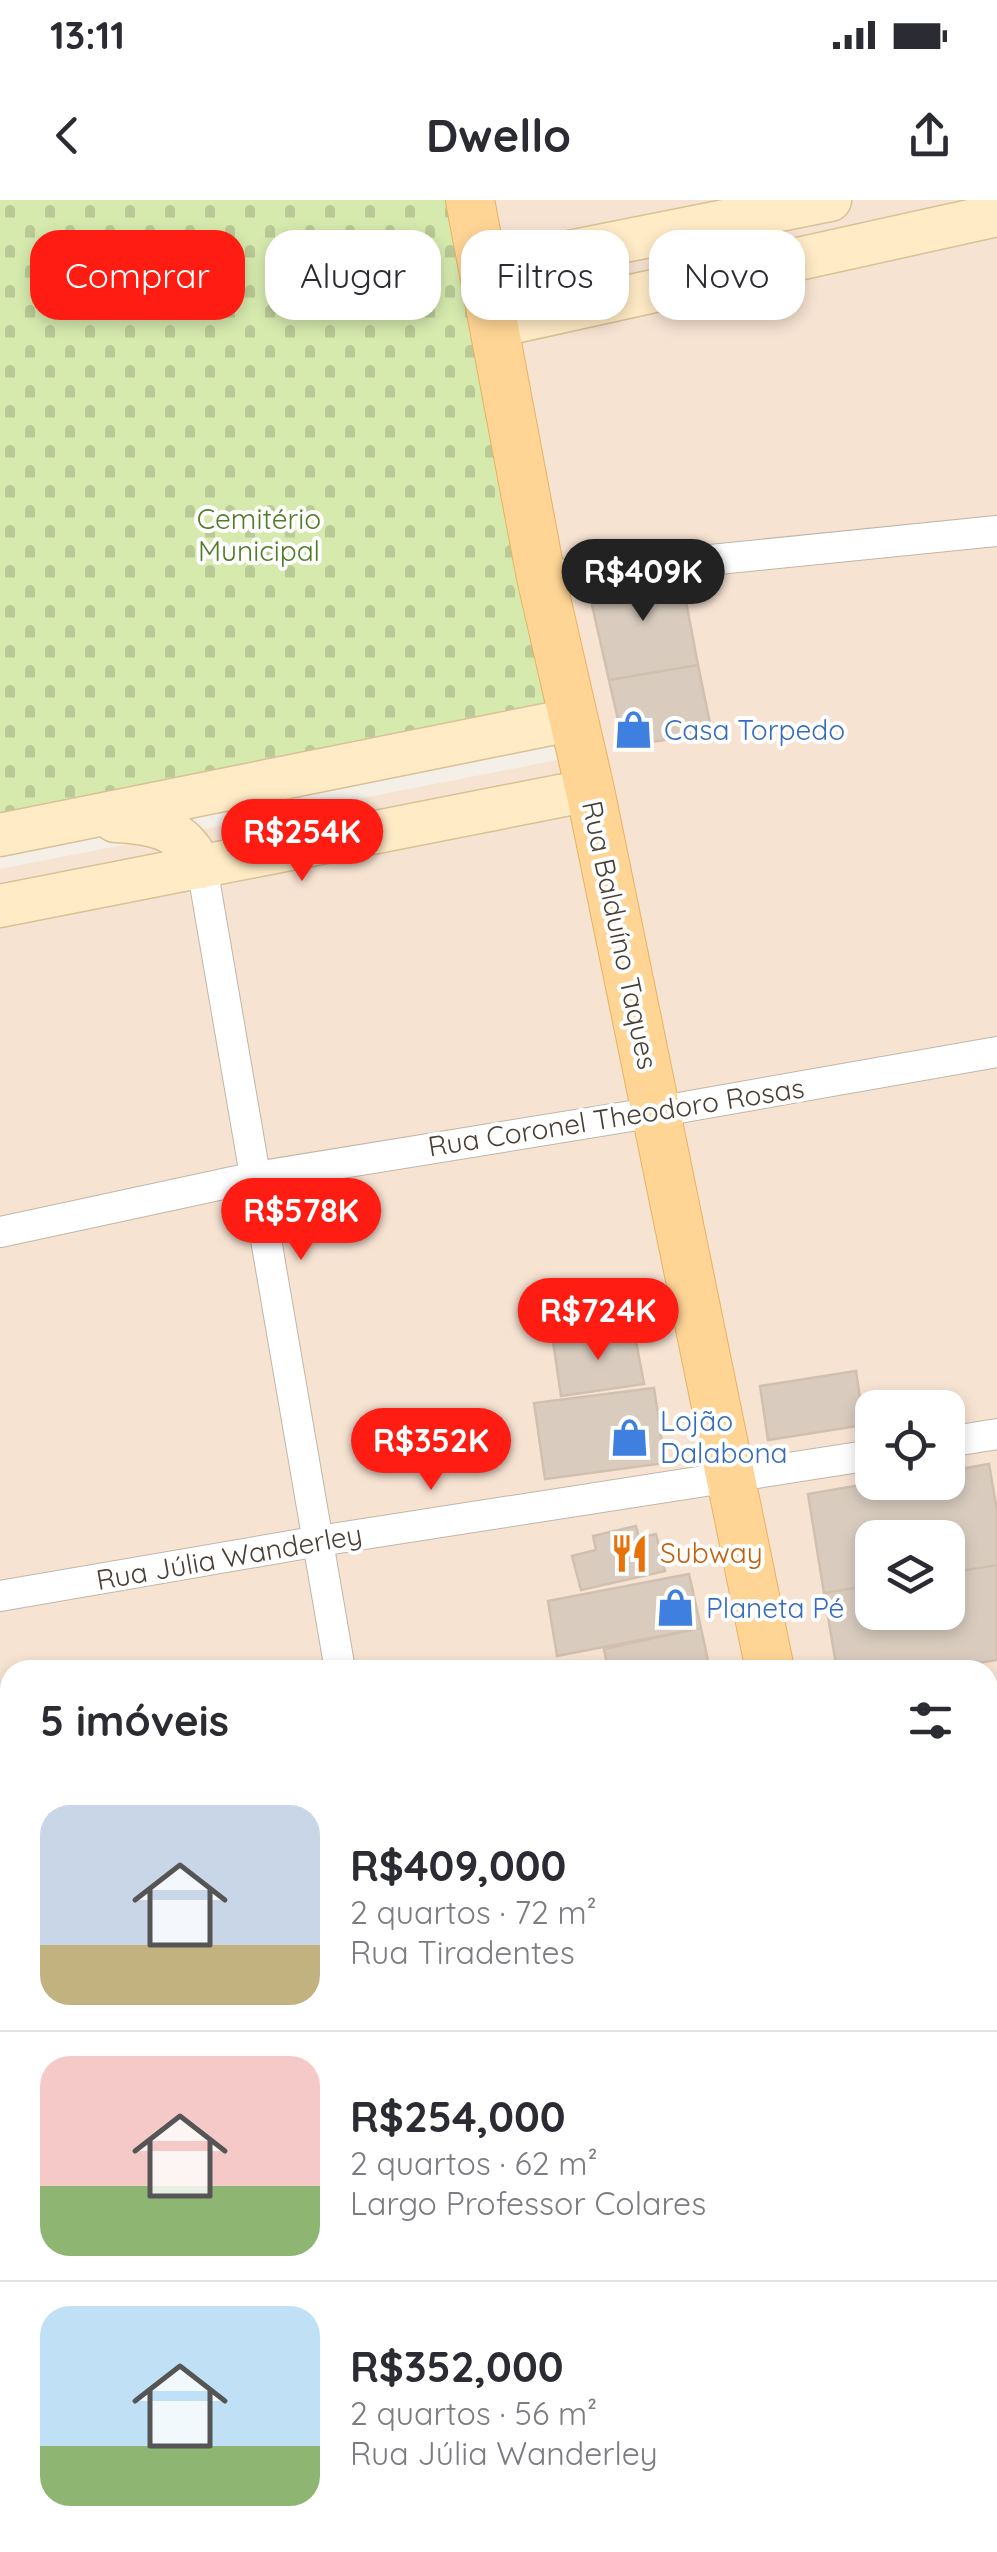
<!DOCTYPE html>
<html lang="pt">
<head>
<meta charset="utf-8">
<style>
	:root { --surface:#fff; --page:#f2f2f3; --text:#2b2b33; --muted:#7c7c81; --line:#e1e1e2; --accent:#ff1d13 }
	body { margin:0; font-family:Quicksand,sans-serif; background:var(--page); color:var(--text); height:100vh; display:flex; flex-direction:column; font-size:38px; white-space:nowrap }
	* { box-sizing:border-box; margin:0 }
	p { font-size:32px; color:var(--muted) }
	.icon { flex:none; width:55px; height:55px; fill:none; stroke:currentColor; stroke-width:2; stroke-linecap:round; stroke-linejoin:round }
	.map { position:relative; flex:1; overflow:hidden }
	.panel { position:absolute; left:0px; top:1460px; width:998px; height:892px; display:flex; flex-direction:column; background:var(--surface); border-radius:30px 30px 0 0; box-shadow:0 5px 15px #0003 }
	.panel>* { flex:none }
	.banner { position:absolute; left:30px; top:30px; width:938px; height:90px; display:flex; gap:20px }
	.tools { position:absolute; left:855px; top:1190px; display:grid; gap:20px }
	.tools a { display:grid; place-items:center; width:110px; height:110px; border-radius:20px; background:var(--surface); box-shadow:0 5px 15px #0003; font-size:50px }
	.price { position:absolute; translate:-50% -85px; padding:0 22px; border-radius:35px; background:var(--accent); color:#fff; font-size:32px; line-height:65px; filter:drop-shadow(0 2px 5px #0008) }
	.price::after { content:''; position:absolute; left:50%; top:60px; width:30px; height:22px; margin-left:-15px; background:inherit; clip-path:polygon(0 0,100% 0,50% 100%) }
	.price.on { background:#222; color:#fff }
	ul { padding:0; list-style:none }
	li { display:flex; align-items:center; gap:30px; height:250px; padding:0 40px }
	li+li { border-top:2px solid var(--line) }
	li span { display:grid; place-items:center; flex:none; width:280px; height:200px; border-radius:30px; color:#555 }
	li>.icon { margin-inline-start:auto }
	span .icon { width:120px; height:120px; fill:#fffc; stroke-width:1 }
	li b { font-size:42px }
	h2 { display:flex; justify-content:space-between; align-items:center; height:120px; padding:0 40px; font-size:42px }
	.tag { padding:0 35px; border-radius:30px; background:var(--surface); box-shadow:0 5px 15px #0003; font-size:35px; line-height:90px }
	.tag.on { background:var(--accent); color:#fff }
	.status { display:flex; justify-content:space-between; align-items:center; height:70px; padding:0 50px; background:var(--surface); direction:ltr }
	.status svg { height:28px; fill:currentColor }
	header { display:flex; justify-content:space-between; align-items:center; height:130px; padding:0 40px; background:var(--surface); font-size:45px; font-weight:700 }
	.map>svg:first-child { display:block }
	.commercial { fill:#f7e3d2; fill-rule:evenodd }
	.cemetery { fill:url(#cemetery-stones) }
	.park { fill:url(#park-tufts) }
	.building { fill:#d9ccbf; stroke:#d1c0af; stroke-width:2.5 }
	.lines { fill:none; stroke-linecap:round; stroke-linejoin:round }
	.lane-casing { stroke:#c0b6a9; stroke-width:18 }
	.street-casing { stroke:#c0b6a9; stroke-width:32 }
	.secondary-casing { stroke:#d9c197; stroke-width:45 }
	.primary-casing { stroke:#e8b161; stroke-width:50 }
	.lane { stroke:#fff; stroke-width:15 }
	.street { stroke:#fff; stroke-width:30 }
	.secondary { stroke:#ffebc6; stroke-width:42 }
	.primary { stroke:#ffd595; stroke-width:48 }
	.labels { text-anchor:middle; stroke-width:8; stroke-linejoin:round; paint-order:stroke }
	.park-label { font-size:28px; fill:#507c26; stroke:#fff }
	.shop-label { font-size:28px; fill:#366cbe; stroke:#fff; text-anchor:start }
	.street-label { font-size:28px; fill:#483f36; stroke:#fff }
	.food-label { font-size:28px; fill:#c56008; stroke:#fff; text-anchor:start }
</style>
</head>
<body>
<div class="status"><b>13:11</b><svg viewBox="0 0 49 12"><path d="M0 12V9h3v3zM5 12V6h3v6zM10 12V3h3v9zM15 12V0h3v12zM26 1h20v11H26zM47 4h2v5h-2z"/></svg></div>
<header><svg class="icon" aria-label="back" viewBox="0 0 24 24"><path d="M15 5l-7 7 7 7"/></svg>Dwello<svg class="icon" aria-label="share" viewBox="0 0 24 24"><path d="M12 15V3M7 8l5-5 5 5M5 13v7h14v-7"/></svg></header>
<div class="map">
<svg width="997" height="2352" viewBox="0 0 997 2352">
	<defs>
		<pattern id="cemetery-stones" width="16" height="16" patternUnits="userSpaceOnUse" patternTransform="scale(2.5)"><rect width="16" height="16" fill="#d6eaae"/><path d="M2 7V4a2 2 0 0 1 4 0v3zM10 15v-3a2 2 0 0 1 4 0v3z" fill="#b9ca96"/></pattern>
		<pattern id="park-tufts" width="24" height="20" patternUnits="userSpaceOnUse" patternTransform="scale(2.5)"><rect width="24" height="20" fill="#d6eaae"/><path d="M3 7l-1-3M5 7V3M7 7l1-3M15 17l-1-3M17 17v-4M19 17l1-3" fill="none" stroke="#b9ca96"/></pattern>
	</defs>
	<rect width="100%" height="100%" fill="#f4efe7"/>
	<path class="commercial" d="M462 0H997V2352H0V669L583 555ZM872 1208H948V1282H872ZM872 1338H948V1412H872ZM10 1470H988V2342H10Z"/>
	<path class="cemetery" d="M0 0H457L566 538 0 648Z"/>
	<path class="park" d="M10 2194V2309L0 2307V2197Z"/>
	<path class="building" d="M680 370 698 465 609 480 587 383Z
		M698 465 712 533 624 546 609 480Z
		M634 1130 644 1184 561 1196 553 1141Z
		M856 1171 864 1225 768 1240 760 1186Z
		M654 1188 665 1263 545 1279 534 1203Z
		M989 1264 997 1311V1365L948 1373V1338H872V1385L824 1393 808 1294 878 1282H948V1271Z
		M636 1326 639 1338 656 1334 665 1371 581 1390 572 1356 596 1350 593 1336Z
		M997 1365V1460L935 1470H837L824 1393 872 1385V1412H948V1373Z
		M689 1374 701 1428 557 1456 548 1401Z
		M701 1428 710 1470H608L604 1449Z
		M997 1654V1712L988 1714V1656Z"/>
	<g class="lines">
		<defs>
			<path id="lane" d="M988 1801 997 1799"/>
			<path id="street" d="M541 377 997 331
				M202 667 340 1470
				M0 1032 256 977 656 912 997 852
				M948 1242 997 1234
				M0 1396 319 1341 872 1255
				M0 1895 10 2000
				M492 2342 494 2352"/>
			<path id="secondary" d="M484 69 830 0
				M496 126 997 15
				M115 621C140 622 170 625 187 645 193 651 197 660 202 667
				M0 635 575 519
				M0 706 590 590
				M988 1626 997 1625
				M0 1784 10 1782
				M988 2044 997 2043
				M0 2177 10 2175"/>
			<path id="primary" d="M470 0 541 377 590 590 770 1470
				M0 2325 10 2327
				M104 2342 161 2352
				M947 2342 949 2352"/>
		</defs>
		<use href="#lane" class="lane-casing"/>
		<use href="#street" class="street-casing"/>
		<use href="#secondary" class="secondary-casing"/>
		<use href="#primary" class="primary-casing"/>
		<use href="#lane" class="lane"/>
		<use href="#street" class="street"/>
		<use href="#secondary" class="secondary"/>
		<use href="#primary" class="primary"/>
	</g>
	<defs>
		<symbol id="shop-bare" viewBox="-9 -9 18 18"><path d="M-5-2.5h2.3a2.7 3.5 0 0 1 5.4 0H5L5.5 6h-11ZM-1.5-2.5h3a1.5 2.3 0 0 0-3 0Z" fill="#3f7fe0" stroke="#fff" stroke-width="2.5" paint-order="stroke"/></symbol>
		<symbol id="restaurant-bare" viewBox="-9 -9 18 18"><path d="M-5-6h1v4h1v-4h1v4h1v-4h1v5L-1.5 .5V6h-2V.5L-5-1ZM5-6V6H3V1.5H1.5Q1.5-4 5-6Z" fill="#e8710a" stroke="#fff" stroke-width="2.5" paint-order="stroke"/></symbol>
	</defs>
	<g fill-rule="evenodd">
		<use href="#shop-bare" x="606" y="502" width="55" height="55"/>
		<use href="#shop-bare" x="602" y="1210" width="55" height="55"/>
		<use href="#restaurant-bare" x="602" y="1326" width="55" height="55"/>
		<use href="#shop-bare" x="648" y="1380" width="55" height="55"/>
	</g>
	<g class="labels">
		<g class="park-label">
			<text x="259" y="329">Cemitério<tspan x="259" dy="32">Municipal</tspan></text>
		</g>
		<g class="shop-label">
			<text x="664" y="540">Casa Torpedo</text>
			<text x="660" y="1231">Lojão<tspan x="660" dy="32">Dalabona</tspan></text>
			<text x="706" y="1418">Planeta Pé</text>
		</g>
		<g class="street-label">
			<text transform="translate(620 735) rotate(78)" y="10">Rua Balduíno Taques</text>
			<text transform="translate(616 917) rotate(-9)" y="10">Rua Coronel Theodoro Rosas</text>
			<text transform="translate(229 1357) rotate(-10)" y="10">Rua Júlia Wanderley</text>
		</g>
		<g class="food-label">
			<text x="660" y="1363">Subway</text>
		</g>
	</g>
</svg>
<div class="tools">
<a><svg class="icon" aria-label="locate" viewBox="0 0 24 24"><circle cx="12" cy="12" r="6"/><path d="M12 2v4M12 18v4M2 12h4M18 12h4"/></svg></a>
<a><svg class="icon" aria-label="layers" viewBox="0 0 24 24"><path d="M12 4l9 5-9 5-9-5zM3 14l9 5 9-5"/></svg></a>
</div>
<b class="price on" style="left:643px;top:424px">R$409K</b>
<b class="price" style="left:302px;top:684px">R$254K</b>
<b class="price" style="left:301px;top:1063px">R$578K</b>
<b class="price" style="left:598px;top:1163px">R$724K</b>
<b class="price" style="left:431px;top:1293px">R$352K</b>
<div class="banner">
<a class="tag on">Comprar</a>
<a class="tag">Alugar</a>
<a class="tag">Filtros</a>
<a class="tag">Novo</a>
</div>
<section class="panel">
<h2>5 imóveis<svg class="icon" aria-label="filters" viewBox="0 0 24 24"><path d="M4 7h16M4 17h16"/><circle cx="9" cy="7" r="2"/><circle cx="15" cy="17" r="2"/></svg></h2>
<ul>
<li><span style="background:linear-gradient(#c9d6e8 70%,#c2b280 0)"><svg class="icon" aria-label="home" viewBox="0 0 24 24"><path d="M3 11l9-7 9 7M6 9v11h12V9"/></svg></span><div><b>R$409,000</b><p>2 quartos · 72 m²</p><p>Rua Tiradentes</p></div></li>
<li><span style="background:linear-gradient(#f6c9c9 65%,#8fb573 0)"><svg class="icon" aria-label="home" viewBox="0 0 24 24"><path d="M3 11l9-7 9 7M6 9v11h12V9"/></svg></span><div><b>R$254,000</b><p>2 quartos · 62 m²</p><p>Largo Professor Colares</p></div></li>
<li><span style="background:linear-gradient(#bfe0f5 70%,#8fb573 0)"><svg class="icon" aria-label="home" viewBox="0 0 24 24"><path d="M3 11l9-7 9 7M6 9v11h12V9"/></svg></span><div><b>R$352,000</b><p>2 quartos · 56 m²</p><p>Rua Júlia Wanderley</p></div></li>
</ul>
</section>
</div>
</body>
</html>
